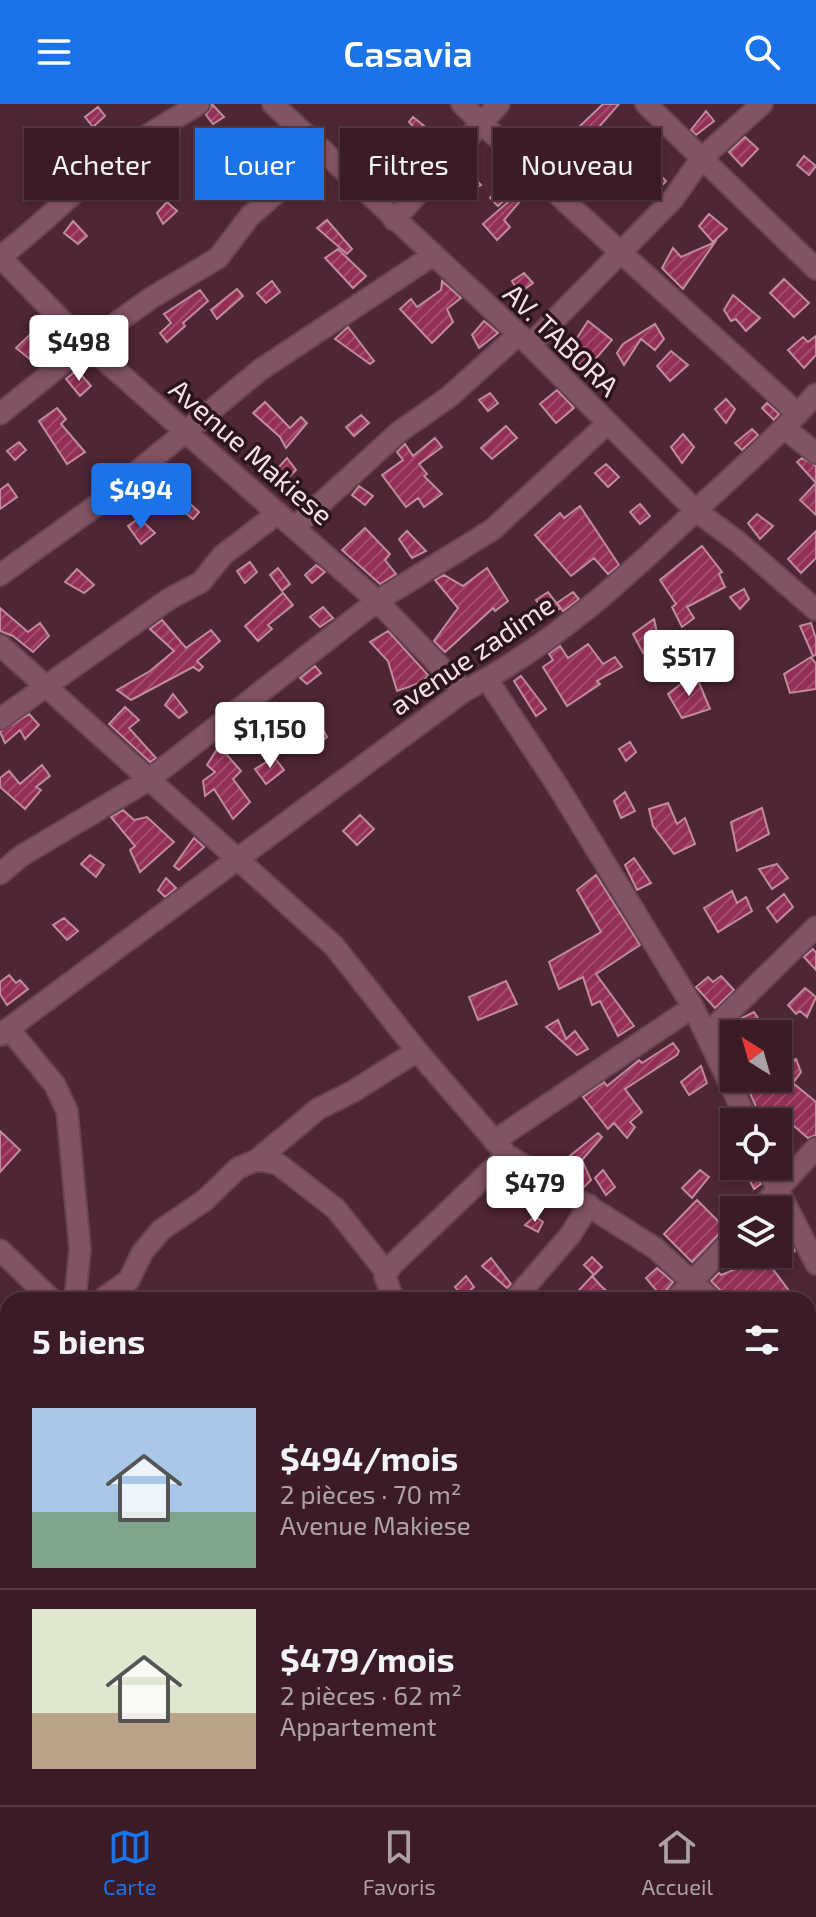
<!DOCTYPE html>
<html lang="fr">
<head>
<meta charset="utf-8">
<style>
	:root { --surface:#3b1c26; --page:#42252e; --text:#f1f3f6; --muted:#aca1a7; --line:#543a43; --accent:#1a73e8 }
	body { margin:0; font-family:"Exo 2",sans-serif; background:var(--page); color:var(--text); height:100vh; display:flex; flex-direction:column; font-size:30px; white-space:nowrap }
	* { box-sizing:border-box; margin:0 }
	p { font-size:26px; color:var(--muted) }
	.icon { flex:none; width:44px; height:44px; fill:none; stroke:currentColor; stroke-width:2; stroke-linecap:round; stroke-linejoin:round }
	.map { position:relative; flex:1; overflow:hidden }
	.sheet { position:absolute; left:0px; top:1188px; width:816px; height:514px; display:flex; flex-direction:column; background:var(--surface); border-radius:24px 24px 0 0; box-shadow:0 2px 6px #0004,0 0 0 2px var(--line) }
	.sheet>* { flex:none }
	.top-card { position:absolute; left:24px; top:24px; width:768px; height:72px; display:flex; gap:16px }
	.needle { width:52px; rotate:323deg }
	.buttons { position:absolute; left:720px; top:916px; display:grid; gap:16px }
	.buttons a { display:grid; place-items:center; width:72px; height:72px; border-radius:0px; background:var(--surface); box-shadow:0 2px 6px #0004,0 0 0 2px var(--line); font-size:40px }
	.price { position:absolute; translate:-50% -68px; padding:0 18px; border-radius:8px; background:#fff; color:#222; font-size:26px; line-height:52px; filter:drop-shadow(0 2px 4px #0008) }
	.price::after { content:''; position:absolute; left:50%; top:48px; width:24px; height:18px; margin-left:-12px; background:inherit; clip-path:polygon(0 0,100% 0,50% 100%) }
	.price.on { background:var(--accent); color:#fff }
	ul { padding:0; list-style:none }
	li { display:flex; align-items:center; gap:24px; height:200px; padding:0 32px }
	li+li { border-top:2px solid var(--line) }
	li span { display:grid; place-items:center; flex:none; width:224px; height:160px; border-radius:0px; color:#555 }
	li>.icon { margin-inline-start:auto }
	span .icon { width:96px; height:96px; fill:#fffc; stroke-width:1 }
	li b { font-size:34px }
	h2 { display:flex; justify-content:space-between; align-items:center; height:96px; padding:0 32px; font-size:34px }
	.tag { padding:0 28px; border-radius:0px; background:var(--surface); box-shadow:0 2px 6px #0004,0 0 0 2px var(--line); font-size:28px; line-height:72px }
	.tag.on { background:var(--accent); color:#fff }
	header { display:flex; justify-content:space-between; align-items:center; height:104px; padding:0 32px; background:var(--accent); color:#fff; font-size:36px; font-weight:600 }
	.menu { display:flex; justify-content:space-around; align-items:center; height:112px; border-top:2px solid var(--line); background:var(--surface); font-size:22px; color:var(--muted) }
	.menu a { display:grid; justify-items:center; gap:4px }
	.menu .on { color:var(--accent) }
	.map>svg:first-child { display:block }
	.building { fill:url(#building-hatch); stroke:#bf8c9a; stroke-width:2 }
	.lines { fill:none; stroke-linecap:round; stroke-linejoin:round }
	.minor-tunnel { stroke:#69424e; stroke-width:20; stroke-dasharray:20 10; stroke-linecap:butt }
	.minor-casing { stroke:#674450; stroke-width:24 }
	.highway-casing { stroke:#674450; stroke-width:28 }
	.minor { stroke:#825361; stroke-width:20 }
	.highway { stroke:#c2a6f3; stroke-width:24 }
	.labels { text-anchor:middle; stroke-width:7; stroke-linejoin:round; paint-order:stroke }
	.street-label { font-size:28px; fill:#fbdfe6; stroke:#29161c }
</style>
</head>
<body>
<header><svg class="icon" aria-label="menu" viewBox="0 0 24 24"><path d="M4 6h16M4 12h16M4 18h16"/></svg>Casavia<svg class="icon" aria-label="search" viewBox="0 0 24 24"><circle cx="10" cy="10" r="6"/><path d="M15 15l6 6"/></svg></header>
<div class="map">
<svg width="816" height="1701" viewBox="0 0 816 1701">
	<defs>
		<pattern id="building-hatch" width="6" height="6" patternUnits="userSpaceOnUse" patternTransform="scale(2)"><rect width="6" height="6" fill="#932f56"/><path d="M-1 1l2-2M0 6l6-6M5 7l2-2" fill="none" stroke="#a34d6e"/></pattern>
	</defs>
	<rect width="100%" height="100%" fill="#4f2633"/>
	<path class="building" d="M212 0 224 13 213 20 206 11Z
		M603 0H619L570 56 558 43Z
		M98 3 105 12 93 23 85 13Z
		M706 7 714 17 696 31 691 26Z
		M413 13 444 38 437 49 409 18Z
		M362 23 372 36 360 47 348 37Z
		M52 30 59 40 47 50 40 41Z
		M745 33 758 45 742 62 729 48Z
		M383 39 389 50 377 59 373 48Z
		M804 52 816 62 809 71 797 61Z
		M648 59 666 77 656 88 637 70Z
		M462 60 481 81 469 88 454 69Z
		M499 82 510 91 498 102 490 94Z
		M516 91 521 96 504 116 510 123 497 136 483 120Z
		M167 98 177 107 163 120 157 109Z
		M709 110 727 125 713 138 699 122Z
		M327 116 352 145 347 150 317 124Z
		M73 117 87 132 78 140 64 129Z
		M715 138 683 185 662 164 673 144 681 153Z
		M338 145 366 172 353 184 325 154Z
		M524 169 533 179 519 189 512 177Z
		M784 175 809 199 794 213 770 189Z
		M272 177 280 188 266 199 257 189Z
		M442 177 461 194 447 205 453 218 432 239 400 205 411 195 417 203 441 186Z
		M237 185 243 192 217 215 211 206Z
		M200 186 208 197 183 219 185 222 167 238 160 229 171 219 164 210Z
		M733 191 760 214 746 227 736 215 731 217 724 206Z
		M484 217 498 229 479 244 472 231Z
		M588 217 612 236 585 267 568 248Z
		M655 220 664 235 655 246 641 235 624 261 617 249 623 240Z
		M348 223 374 257 370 260 335 235Z
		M37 224 52 240 31 256 16 244Z
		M816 232V251L804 264 788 246 803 233 808 238Z
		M671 247 688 261 670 277 657 262Z
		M77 266 91 282 80 292 66 275Z
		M557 286 574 304 556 319 540 300Z
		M490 289 498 299 488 307 479 296Z
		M726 295 735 305 726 319 715 305Z
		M265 298 290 324 301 313 307 319 286 344 280 333 253 309Z
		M767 299 779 310 774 316 762 304Z
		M57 304 66 315 61 320 85 348 67 360 39 317Z
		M361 311 369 319 354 332 346 323Z
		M506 322 517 334 492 355 481 344Z
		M752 325 758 331 742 346 735 339Z
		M683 330 694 343 682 359 671 343Z
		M435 334 442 343 419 360 427 370 424 372 442 390 424 403 418 394 406 403 382 371 403 356 397 348 405 340 413 352Z
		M19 338 26 346 15 356 7 347Z
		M287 354 296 366 286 376 277 365Z
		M802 354 816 362V379L797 358Z
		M606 360 619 373 608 383 595 369Z
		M816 379V411L800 396Z
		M8 380 17 393 0 405V386Z
		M359 382 373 392 365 401 352 391Z
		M173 384 199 408 193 415 165 392Z
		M640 400 650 412 640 420 630 408Z
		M580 402 619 461 608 470 594 454 571 472 535 431 560 409 564 414Z
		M757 410 773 422 760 435 748 419Z
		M139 414 155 429 141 440 128 422Z
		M365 424 390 450 385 456 396 470 380 480 342 446Z
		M407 427 426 447 412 454 399 435Z
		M816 427V454L801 469 788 455Z
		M702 442 722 468 719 470 725 483 687 503 694 514 682 523 672 503 676 500 660 476Z
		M250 458 257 468 245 479 237 467Z
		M316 461 325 468 312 479 305 471Z
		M278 464 290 480 282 487 270 471Z
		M487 464 508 497 495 507 493 504 445 548 434 537 458 504 435 476 444 471 463 482Z
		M77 465 94 481 84 489 65 478Z
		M744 485 749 495 740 505 730 493Z
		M548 488 560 504 549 513 536 496Z
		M573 488 579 495 563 507 557 499Z
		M283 489 293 501 268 521 272 525 258 537 245 522Z
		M323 503 333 514 320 523 310 513Z
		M0 504 28 528 40 519 49 532 33 548 13 532 0 527Z
		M654 515 659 537 643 549 633 530Z
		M162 516 186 544 211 526 220 537 197 557 203 563 199 567 193 563 131 596 117 586 150 567 174 547 150 525Z
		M811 519 816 535V551L813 552 800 522Z
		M388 527 428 571 423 578 397 587 388 557 370 538Z
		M588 540 603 560 615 553 622 563 597 577 600 580 567 602 543 563 553 556 549 550 560 542 568 554Z
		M811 553 816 560V585L790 589 784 570Z
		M315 562 321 569 307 580 300 574Z
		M695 569 710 605 682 614 668 590Z
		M521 572 546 605 536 612 514 577Z
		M173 590 187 608 179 614 165 601Z
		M125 603 139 616 129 624 156 654 150 658 109 620Z
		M29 610 39 621 25 635 20 626 5 639 0 628Z
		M318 616 327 633 312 645 302 628Z
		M278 628 286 638 253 648 251 644Z
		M630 638 636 648 626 657 619 645Z
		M219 642 241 667 233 675 250 698 233 715 214 685 205 692 203 677 215 668 207 661Z
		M274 653 284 666 266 680 255 665Z
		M42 661 50 672 36 683 41 686 25 705 0 683V674L9 667 20 680Z
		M625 688 635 707 621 714 614 697Z
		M668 699 677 720 685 714 695 740 674 750 653 722 649 705Z
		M762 704 769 730 737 747 731 718Z
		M123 706 134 716 147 713 174 738 140 768 130 746 135 742 111 713Z
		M360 711 374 725 357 741 343 727Z
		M194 734 204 743 179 766 174 762Z
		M90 751 104 761 96 773 81 760Z
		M634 754 651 779 637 786 625 761Z
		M777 760 788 774 772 785 759 765Z
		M596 771 640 841 596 870 634 922 618 932 600 897 592 901 583 873 559 885 549 858 601 828 577 786Z
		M166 774 176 784 165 793 158 786Z
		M732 787 737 799 746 793 752 807 718 828 704 804Z
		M784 790 793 803 777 818 767 804Z
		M64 814 78 827 67 836 53 821Z
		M813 845 816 849V866L804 853Z
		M9 871 16 879 20 876 28 885 7 901 0 890V878Z
		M721 872 734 886 715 904 696 883 708 873 713 878Z
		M506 877 517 900 478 916 469 893Z
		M805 884 816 893 807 913 800 907 796 910 788 901Z
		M754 908 763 922 749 930 742 914Z
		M558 916 566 935 575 927 588 945 577 951 546 923Z
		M673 939 679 947 677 951 625 985 642 1008 630 1018 635 1023 627 1034 614 1019 608 1025 583 993 604 978 607 982 639 956 642 959Z
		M796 955 801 968 793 979 816 998V1031L808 1034 781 1011 763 1018 743 974H793L782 963Z
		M701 962 707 979 689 991 681 978Z
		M0 1027 20 1046 0 1068Z
		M598 1029 602 1033 582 1056 591 1076 583 1084 561 1059Z
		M753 1063 761 1080 754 1085 746 1069Z
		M603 1066 615 1083 606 1091 595 1074Z
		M700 1066 709 1073 692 1094 682 1084Z
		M697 1096 725 1124 692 1158 664 1130Z
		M535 1112 543 1118 538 1128 525 1121Z
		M778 1114 795 1147 772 1164 796 1196H730L711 1177 719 1169 721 1171 736 1165V1150H778Z
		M592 1153 602 1163 594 1171 584 1161Z
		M491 1154 511 1180 507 1184 482 1162Z
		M657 1164 673 1178 661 1192 646 1174Z
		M466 1172 474 1183 463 1193 455 1183Z
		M592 1172 601 1182 617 1196H570Z"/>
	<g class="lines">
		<path class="minor-tunnel" d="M808 1327 816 1329
			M0 1653 8 1667
			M31 1694 39 1701"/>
		<defs>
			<path id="minor" d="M273 0 530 241 696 407 737 437 816 506
				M462 0C571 106 686 206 798 310
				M646 0 816 165
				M394 116 499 0
				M0 153 76 231 377 497 464 587
				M0 153C37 125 69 92 105 62 134 38 167 19 199 0
				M530 241 673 95 701 55 762 0
				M0 310 87 240 151 194 218 154 250 112 323 48
				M784 324 816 349
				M295 423 399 328 449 293 518 231
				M0 471 97 401 260 266 432 152
				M0 541 334 842 417 947 507 1051 655 1144 712 1196
				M487 575 557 681 693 903 748 1018
				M0 615 169 495 201 478 223 451 278 409
				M0 770 21 752 147 677 377 497 492 426 607 320
				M9 925 55 981 67 1007 80 1145 75 1196
				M707 930 816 823
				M0 931 464 587C557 539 632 468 707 396 744 362 782 328 816 290
				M494 1037 693 903
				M257 1056 318 1005 352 988 417 947
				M766 1062 816 1160
				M759 1106 816 1044
				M0 1146 52 1196
				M101 1196 129 1176 142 1149 161 1126 205 1096 238 1064 257 1056 278 1060 336 1105 386 1168
				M394 1196 385 1173 391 1162 507 1051
				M514 1196 571 1130 589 1101
				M675 1196 734 1133
				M0 1356 8 1348
				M0 1454 8 1456
				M199 1701 206 1694
				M556 1701 562 1694"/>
			<path id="highway" d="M808 1231 816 1222
				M378 1701 384 1694"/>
		</defs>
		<use href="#minor" class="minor-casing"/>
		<use href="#highway" class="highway-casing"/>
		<use href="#minor" class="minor"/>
		<use href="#highway" class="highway"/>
	</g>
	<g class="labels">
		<g class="street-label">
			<text transform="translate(561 236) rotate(44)" y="10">AV. TABORA</text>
			<text transform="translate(251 348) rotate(41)" y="10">Avenue Makiese</text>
			<text transform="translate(472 551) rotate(-34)" y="10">avenue zadime</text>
		</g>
	</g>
</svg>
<div class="buttons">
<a><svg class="needle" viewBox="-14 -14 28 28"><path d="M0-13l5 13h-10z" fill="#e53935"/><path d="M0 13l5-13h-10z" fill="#aca1a7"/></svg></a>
<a><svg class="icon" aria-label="locate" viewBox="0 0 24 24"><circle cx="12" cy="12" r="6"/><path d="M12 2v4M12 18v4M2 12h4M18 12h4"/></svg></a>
<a><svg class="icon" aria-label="layers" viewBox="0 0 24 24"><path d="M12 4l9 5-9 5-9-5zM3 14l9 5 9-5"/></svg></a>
</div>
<b class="price" style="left:79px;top:279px">$498</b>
<b class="price on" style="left:141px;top:427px">$494</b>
<b class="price" style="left:689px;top:594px">$517</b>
<b class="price" style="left:270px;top:666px">$1,150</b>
<b class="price" style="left:535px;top:1120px">$479</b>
<div class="top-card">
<a class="tag">Acheter</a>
<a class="tag on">Louer</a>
<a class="tag">Filtres</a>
<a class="tag">Nouveau</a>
</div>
<section class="sheet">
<h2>5 biens<svg class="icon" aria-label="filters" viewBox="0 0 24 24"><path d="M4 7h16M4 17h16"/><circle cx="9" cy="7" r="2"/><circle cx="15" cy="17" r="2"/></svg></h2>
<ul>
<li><span style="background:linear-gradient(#a9c7e8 65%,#7fa58c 0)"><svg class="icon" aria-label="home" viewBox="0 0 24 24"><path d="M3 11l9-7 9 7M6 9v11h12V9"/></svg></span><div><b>$494/mois</b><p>2 pièces · 70 m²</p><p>Avenue Makiese</p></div></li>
<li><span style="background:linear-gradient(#dfe7d0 65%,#b9a48a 0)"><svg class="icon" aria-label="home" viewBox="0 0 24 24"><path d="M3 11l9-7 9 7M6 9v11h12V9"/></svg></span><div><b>$479/mois</b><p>2 pièces · 62 m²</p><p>Appartement</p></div></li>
</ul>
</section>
</div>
<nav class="menu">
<a class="on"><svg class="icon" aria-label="map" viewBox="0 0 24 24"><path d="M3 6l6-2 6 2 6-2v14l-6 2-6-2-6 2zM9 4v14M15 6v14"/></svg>Carte</a>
<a><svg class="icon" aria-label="saved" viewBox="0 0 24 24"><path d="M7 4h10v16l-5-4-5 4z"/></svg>Favoris</a>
<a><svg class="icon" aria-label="home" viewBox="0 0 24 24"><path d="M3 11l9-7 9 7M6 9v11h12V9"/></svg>Accueil</a>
</nav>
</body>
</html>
